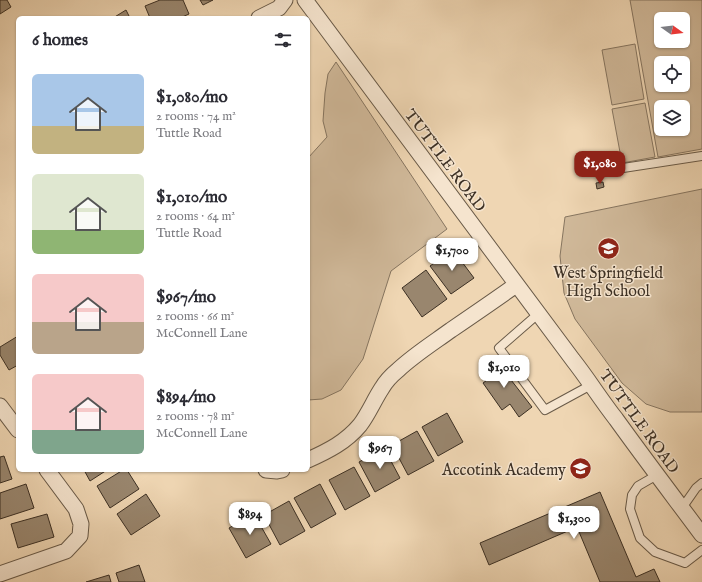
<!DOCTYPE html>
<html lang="en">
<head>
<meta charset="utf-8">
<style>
	:root { --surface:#fff; --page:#f2f2f3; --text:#2b2b33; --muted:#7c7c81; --accent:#8f2418 }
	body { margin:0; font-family:"IM FELL English",serif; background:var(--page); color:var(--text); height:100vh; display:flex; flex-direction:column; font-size:15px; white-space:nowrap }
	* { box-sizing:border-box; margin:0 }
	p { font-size:13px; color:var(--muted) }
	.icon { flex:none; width:22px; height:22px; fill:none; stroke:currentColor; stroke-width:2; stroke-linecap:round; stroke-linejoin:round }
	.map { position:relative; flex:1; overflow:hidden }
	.side { position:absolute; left:16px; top:16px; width:294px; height:456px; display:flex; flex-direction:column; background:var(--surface); border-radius:6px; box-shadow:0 1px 3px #0004 }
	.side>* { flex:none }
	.needle { width:26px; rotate:104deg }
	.controls { position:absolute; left:654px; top:12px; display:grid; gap:8px }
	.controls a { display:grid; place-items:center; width:36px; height:36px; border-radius:6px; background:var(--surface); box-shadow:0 1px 3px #0004; font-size:20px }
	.price { position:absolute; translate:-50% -34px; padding:0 9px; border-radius:8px; background:#fff; color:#222; font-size:13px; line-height:26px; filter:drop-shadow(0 1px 2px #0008) }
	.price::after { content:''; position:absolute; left:50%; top:24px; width:12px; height:9px; margin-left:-6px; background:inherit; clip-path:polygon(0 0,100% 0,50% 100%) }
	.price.current { background:var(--accent); color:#fff }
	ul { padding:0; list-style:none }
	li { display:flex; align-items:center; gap:12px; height:100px; padding:0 16px }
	li span { display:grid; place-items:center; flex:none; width:112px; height:80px; border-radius:6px; color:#555 }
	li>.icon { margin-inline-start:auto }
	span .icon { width:48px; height:48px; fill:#fffc; stroke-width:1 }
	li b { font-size:17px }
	h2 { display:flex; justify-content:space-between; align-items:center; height:48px; padding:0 16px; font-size:17px }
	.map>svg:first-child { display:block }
	.green { fill:#d1ba9b; stroke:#867560; fill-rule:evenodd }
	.building { fill:#99866e; stroke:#3c3024 }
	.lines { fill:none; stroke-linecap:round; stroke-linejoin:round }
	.service-casing { stroke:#695a48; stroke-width:10 }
	.minor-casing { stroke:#695a48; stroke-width:17 }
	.service { stroke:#f5e4ce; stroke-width:8 }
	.minor { stroke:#f5e4ce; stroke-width:15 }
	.labels { text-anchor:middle; stroke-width:3; stroke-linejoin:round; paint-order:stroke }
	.street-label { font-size:16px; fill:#3c3024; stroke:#f5e4ce }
	.poi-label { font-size:16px; fill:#3c3024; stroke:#f5e4ce }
</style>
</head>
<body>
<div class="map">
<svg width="702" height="582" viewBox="0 0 702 582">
	<rect width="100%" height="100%" fill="#efd6b3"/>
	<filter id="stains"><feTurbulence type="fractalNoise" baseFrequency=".005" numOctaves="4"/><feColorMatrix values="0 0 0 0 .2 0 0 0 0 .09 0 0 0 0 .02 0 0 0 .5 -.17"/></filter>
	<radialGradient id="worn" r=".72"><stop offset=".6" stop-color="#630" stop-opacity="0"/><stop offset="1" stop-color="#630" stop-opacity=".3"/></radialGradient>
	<path class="green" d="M630 0H702V149L658 157ZM661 19H683V41H661ZM661 63H683V85H661ZM661 107H683V129H661Z
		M635 44 644 99 612 105 602 50Z
		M336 62 447 229 391 271 363 359 341 390 322 399 308 400V158L327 137 323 121 325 93 328 74Z
		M645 103 655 157 622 163 612 109Z
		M702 189V412H670L646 404 622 383 575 319 564 293 560 256 565 217Z"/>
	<path class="building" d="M0 0H7L11 7 0 14Z
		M160 0H183L189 14 180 18H150L145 6Z
		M200 0H213L203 5Z
		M126 10 130 18H113Z
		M603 182 604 187 597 189 596 183Z
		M453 250 474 278 451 294 430 266Z
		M426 270 447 299 422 317 402 288Z
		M18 336V365L9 370 0 355V347Z
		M494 358 532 407 519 417 510 404 502 410 483 383 490 378 482 367Z
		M447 413 463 442 438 456 422 427Z
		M417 431 434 461 408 475 392 445Z
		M384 448 400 478 375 492 359 462Z
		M4 456 12 479 0 483V457Z
		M354 467 370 496 345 510 329 480Z
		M84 470H107L90 481Z
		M123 470H127L139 489 110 508 97 486Z
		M26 484 34 508 0 519V493Z
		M320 484 336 514 311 528 294 498Z
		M600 492 636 577 654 569 660 582H600L577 527 489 565 480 543Z
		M146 494 160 516 131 535 117 514Z
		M289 501 305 531 280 545 264 515Z
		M47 514 54 537 18 548 11 524Z
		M254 514 271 544 246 558 229 528Z
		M139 565 145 582H119L116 573Z
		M109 575 111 582H86Z"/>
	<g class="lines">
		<defs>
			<path id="service" d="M610 170 702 156
				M538 314 499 348 545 410 591 385
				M657 475 638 486 632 495 630 509 640 538 655 552 685 563 702 550
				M682 508 696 488 702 483"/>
			<path id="minor" d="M305 0C394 120 483 240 573 360 588 379 601 400 616 419 644 458 673 496 702 535
				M259 18 279 8 285 0
				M0 406 18 430
				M308 460C328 451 346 442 360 425 369 413 374 400 382 388 386 381 392 375 398 370 414 355 433 343 451 330 473 315 495 300 516 285
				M266 470 277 471 282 470
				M0 574 66 551 80 536 81 524 76 509 47 470"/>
		</defs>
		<use href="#service" class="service-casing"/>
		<use href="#minor" class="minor-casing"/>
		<use href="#service" class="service"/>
		<use href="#minor" class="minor"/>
	</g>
	<defs>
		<symbol id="school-disc" viewBox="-11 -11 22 22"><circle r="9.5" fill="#8f2418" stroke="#f5e4ce"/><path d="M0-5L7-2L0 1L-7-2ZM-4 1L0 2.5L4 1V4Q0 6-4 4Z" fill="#fff"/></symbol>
	</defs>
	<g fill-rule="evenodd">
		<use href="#school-disc" x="596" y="236" width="25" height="25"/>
		<use href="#school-disc" x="568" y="456" width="25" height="25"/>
	</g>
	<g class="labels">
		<g class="street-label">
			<text transform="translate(446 160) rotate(53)" y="6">TUTTLE ROAD</text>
			<text transform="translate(640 421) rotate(54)" y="6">TUTTLE ROAD</text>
		</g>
		<g class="poi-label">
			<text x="608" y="278">West Springfield<tspan x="608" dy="18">High School</tspan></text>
			<text x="566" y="475" text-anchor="end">Accotink Academy</text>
		</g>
	</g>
	<rect width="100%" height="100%" filter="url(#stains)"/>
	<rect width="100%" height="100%" fill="url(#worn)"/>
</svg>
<div class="controls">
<a><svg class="needle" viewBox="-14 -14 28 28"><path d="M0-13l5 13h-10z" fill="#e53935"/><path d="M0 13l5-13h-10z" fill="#7c7c81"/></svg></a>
<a><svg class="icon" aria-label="locate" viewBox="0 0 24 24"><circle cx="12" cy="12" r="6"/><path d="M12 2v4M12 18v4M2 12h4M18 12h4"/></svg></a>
<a><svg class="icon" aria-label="layers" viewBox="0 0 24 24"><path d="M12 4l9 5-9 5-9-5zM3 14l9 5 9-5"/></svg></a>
</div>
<b class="price current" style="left:600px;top:185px">$1,080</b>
<b class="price" style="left:452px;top:272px">$1,700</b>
<b class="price" style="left:504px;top:389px">$1,010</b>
<b class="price" style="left:380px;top:470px">$967</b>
<b class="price" style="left:250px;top:536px">$894</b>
<b class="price" style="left:574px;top:540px">$1,300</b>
<section class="side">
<h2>6 homes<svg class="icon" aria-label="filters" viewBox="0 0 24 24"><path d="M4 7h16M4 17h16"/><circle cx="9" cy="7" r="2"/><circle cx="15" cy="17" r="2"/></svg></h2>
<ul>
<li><span style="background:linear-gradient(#a9c7e8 65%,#c2b280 0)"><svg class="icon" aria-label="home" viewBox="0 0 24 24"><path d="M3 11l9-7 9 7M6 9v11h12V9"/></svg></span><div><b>$1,080/mo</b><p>2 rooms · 74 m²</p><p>Tuttle Road</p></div></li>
<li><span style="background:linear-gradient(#dfe7d0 70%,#8fb573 0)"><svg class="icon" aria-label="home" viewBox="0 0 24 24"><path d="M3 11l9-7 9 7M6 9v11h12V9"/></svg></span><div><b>$1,010/mo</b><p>2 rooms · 64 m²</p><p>Tuttle Road</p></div></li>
<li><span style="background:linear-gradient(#f6c9c9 60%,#b9a48a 0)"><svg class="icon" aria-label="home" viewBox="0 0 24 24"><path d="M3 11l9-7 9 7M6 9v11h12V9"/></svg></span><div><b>$967/mo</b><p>2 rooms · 66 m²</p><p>McConnell Lane</p></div></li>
<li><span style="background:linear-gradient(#f6c9c9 70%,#7fa58c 0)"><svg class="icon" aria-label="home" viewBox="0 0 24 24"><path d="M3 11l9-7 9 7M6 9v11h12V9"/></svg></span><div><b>$894/mo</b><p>2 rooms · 78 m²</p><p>McConnell Lane</p></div></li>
</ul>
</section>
</div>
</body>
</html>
